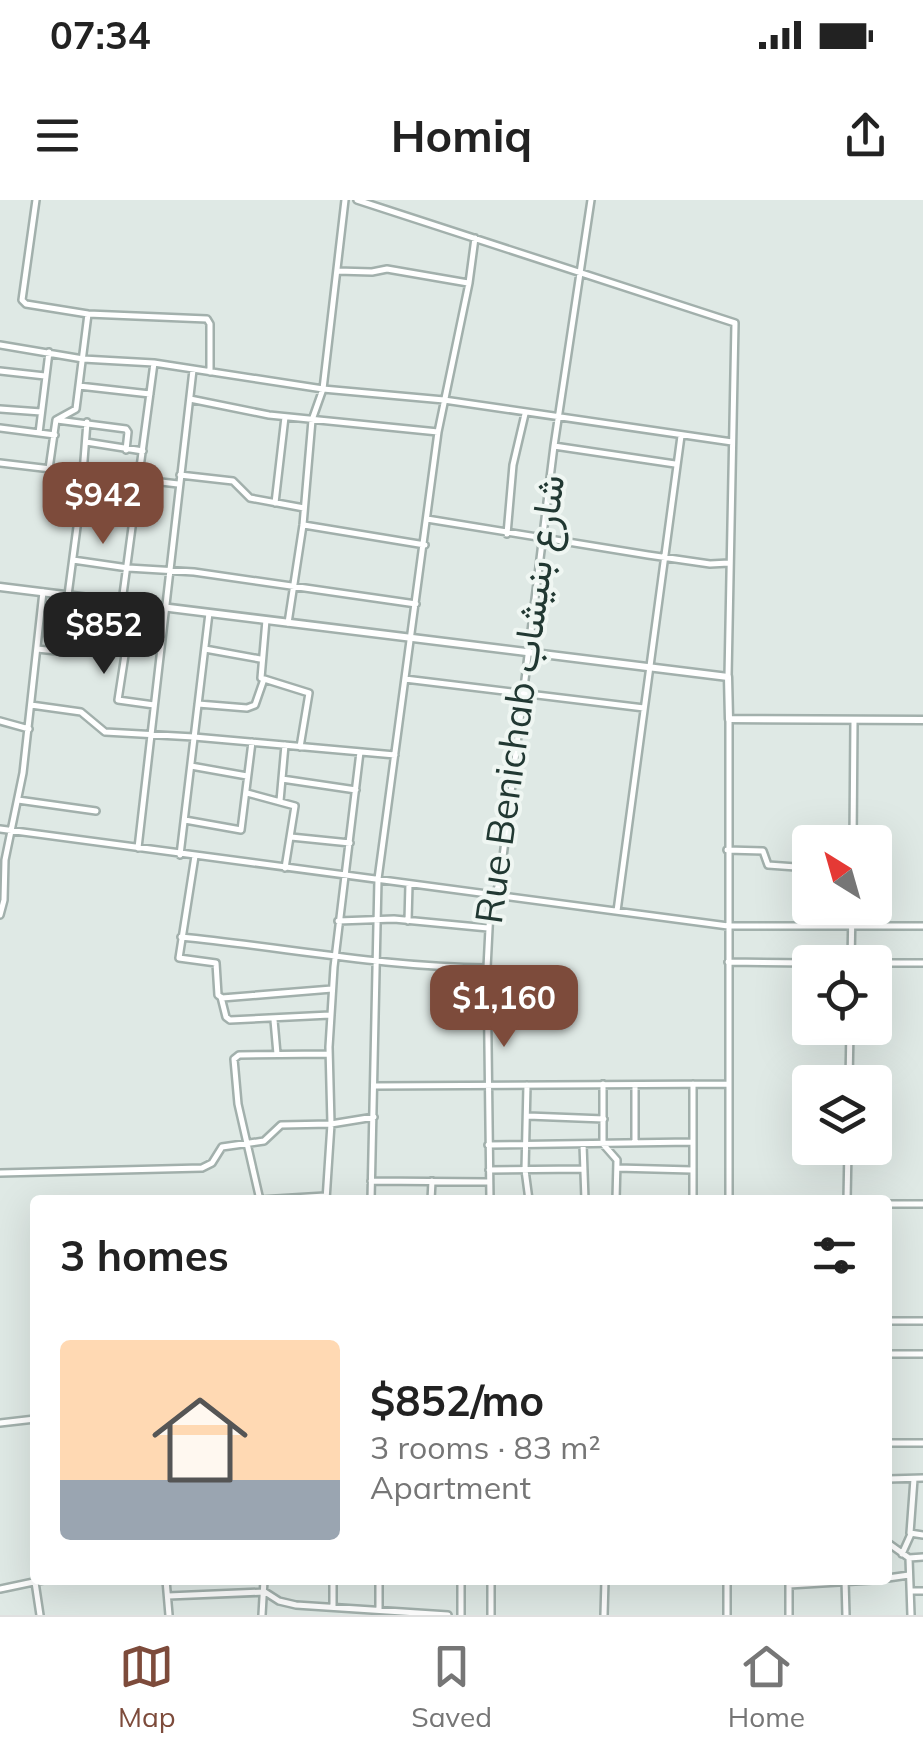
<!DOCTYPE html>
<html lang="en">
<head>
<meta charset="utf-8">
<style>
	:root { --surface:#fff; --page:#f6f6f6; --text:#222; --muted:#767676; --line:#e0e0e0; --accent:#7d4b3b }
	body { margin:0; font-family:Mulish,Vazirmatn,sans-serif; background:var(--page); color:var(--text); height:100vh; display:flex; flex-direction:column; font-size:38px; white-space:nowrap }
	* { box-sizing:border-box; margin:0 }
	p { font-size:32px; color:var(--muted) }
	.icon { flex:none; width:55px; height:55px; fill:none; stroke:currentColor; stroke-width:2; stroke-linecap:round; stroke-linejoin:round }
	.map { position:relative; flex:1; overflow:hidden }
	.panel { position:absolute; left:30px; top:995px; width:862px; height:390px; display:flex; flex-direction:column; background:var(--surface); border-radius:10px; box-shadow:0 10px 40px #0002 }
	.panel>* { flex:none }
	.needle { width:65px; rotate:323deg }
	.tools { position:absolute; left:792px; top:625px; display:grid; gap:20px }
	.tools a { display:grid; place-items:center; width:100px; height:100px; border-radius:10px; background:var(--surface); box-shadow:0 10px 40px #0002; font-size:50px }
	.price { position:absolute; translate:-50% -85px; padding:0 22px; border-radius:20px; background:var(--accent); color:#fff; font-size:32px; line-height:65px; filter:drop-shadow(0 2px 5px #0008) }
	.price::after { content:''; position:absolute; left:50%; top:60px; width:30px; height:22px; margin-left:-15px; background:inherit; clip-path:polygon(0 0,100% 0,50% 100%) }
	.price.selected { background:#222; color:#fff }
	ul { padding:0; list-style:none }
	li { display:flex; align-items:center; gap:30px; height:250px; padding:0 30px }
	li+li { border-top:2px solid var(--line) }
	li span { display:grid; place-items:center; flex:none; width:280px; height:200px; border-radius:10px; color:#555 }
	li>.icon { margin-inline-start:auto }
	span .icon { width:120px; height:120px; fill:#fffc; stroke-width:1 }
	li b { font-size:42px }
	h2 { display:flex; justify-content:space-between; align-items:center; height:120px; padding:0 30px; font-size:42px }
	.status { display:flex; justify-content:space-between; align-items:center; height:70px; padding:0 50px; background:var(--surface); direction:ltr }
	.status svg { height:28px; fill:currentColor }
	header { display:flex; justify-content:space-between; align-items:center; height:130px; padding:0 30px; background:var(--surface); font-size:45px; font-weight:700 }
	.menu { display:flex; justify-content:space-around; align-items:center; height:140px; border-top:2px solid var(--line); background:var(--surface); font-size:28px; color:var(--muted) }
	.menu a { display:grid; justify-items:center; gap:5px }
	.menu .selected { color:var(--accent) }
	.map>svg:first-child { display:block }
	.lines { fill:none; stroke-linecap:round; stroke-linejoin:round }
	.minor-casing { stroke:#a2b0ac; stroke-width:10 }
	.tertiary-casing { stroke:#a2b0ac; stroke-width:11 }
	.minor { stroke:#fff; stroke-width:5 }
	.tertiary { stroke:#fff; stroke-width:6 }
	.labels { text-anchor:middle; stroke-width:8; stroke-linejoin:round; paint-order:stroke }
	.street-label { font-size:38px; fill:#213832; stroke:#eff6f2 }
</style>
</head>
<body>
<div class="status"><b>07:34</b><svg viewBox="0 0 49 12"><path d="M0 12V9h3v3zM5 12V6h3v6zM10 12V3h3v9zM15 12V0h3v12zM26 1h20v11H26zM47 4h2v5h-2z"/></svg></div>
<header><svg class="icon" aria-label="menu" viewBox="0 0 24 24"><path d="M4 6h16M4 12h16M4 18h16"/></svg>Homiq<svg class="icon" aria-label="share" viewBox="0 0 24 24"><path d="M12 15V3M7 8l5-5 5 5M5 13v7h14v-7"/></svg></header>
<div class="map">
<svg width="923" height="1415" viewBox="0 0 923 1415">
	<rect width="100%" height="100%" fill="#dfe9e5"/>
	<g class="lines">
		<defs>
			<path id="minor" d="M36 0 22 100 26 104 88 114
				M357 0 735 123 728 477
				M337 71 372 72 387 69 468 83
				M0 145 83 159 154 163 323 189 444 200 732 242
				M0 171 45 176
				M79 186 150 194
				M190 199 269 215 438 232
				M0 209 41 212
				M57 220 126 229 128 232 126 250
				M0 228 55 235
				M39 233 49 152
				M86 242 143 251
				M554 246 675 264
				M0 263 178 284
				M49 269 56 220 76 209 88 114 207 119 210 124V172
				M83 273 87 222
				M180 275 233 281 250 298 304 308
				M275 303 285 217
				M427 319 648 355 710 364 729 363
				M304 325 425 345
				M507 334 513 265 525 214
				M73 360 128 368 194 372 416 404
				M68 395 79 312 135 316
				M122 402 154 163
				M266 420 261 478 309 493 300 547
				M288 423 303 325 312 220 323 189 345 0
				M127 442 118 500 154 505
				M37 449 67 452 76 435 161 448
				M205 449 260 459
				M405 479 644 508
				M198 504 247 508 255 505 263 482
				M31 505 81 512 105 532 194 537 395 555
				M729 519V1000
				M0 521 29 529
				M191 566 247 576
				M282 579 356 590
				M247 593 295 606 285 668
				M18 600 96 611
				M280 601 285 545
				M185 620 241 630 252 542
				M0 629 728 726H923
				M291 637 350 643
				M853 642 854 521
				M138 648 193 170
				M727 650 763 651 768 665 810 668
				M180 655 209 413
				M195 656 179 758 216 763 218 795 222 798 332 789
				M617 711 681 236
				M0 715 4 700 5 660 23 573 43 392
				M338 721 394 719 488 728
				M408 721 409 684
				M181 737C283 747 384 767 487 768
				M728 762 810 763
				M851 762 852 708
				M875 763H923
				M221 797 226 817 230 820 330 815
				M274 820 277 854
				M849 882 850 828
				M603 884V944L617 960 616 1000
				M693 884V1000
				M527 885 525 970 529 1000
				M635 885V942
				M374 886 729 884
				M528 916 604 919
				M583 944 585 1000
				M488 945 692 942
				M617 968 692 970
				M489 970 584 969
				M0 973 202 968 212 963 222 947 264 941 281 925 331 924 374 917
				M371 981 488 982
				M260 1000 238 904 234 859 239 855 329 854
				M260 1000 325 996
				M326 1000 331 924 329 847 334 767 360 552
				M371 1000 378 679 438 232 469 83 475 38
				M431 1000 432 981
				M490 1000 487 768 490 709 500 681 554 246 591 0
				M847 1000 848 948
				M888 1004H923
				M888 1121H923
				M888 1154H923
				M0 1223 35 1219
				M888 1243H923
				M888 1279 923 1278
				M914 1279 910 1333 923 1335
				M888 1343 909 1358 923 1357
				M902 1354 911 1334
				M909 1358 911 1415
				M888 1378 909 1375
				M166 1380 169 1415
				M333 1380V1407
				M379 1380V1409
				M789 1380V1385L872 1380
				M845 1380 846 1415
				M35 1382 40 1415
				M789 1385V1415
				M0 1389 43 1380
				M911 1391H923
				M168 1396 265 1392 279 1401 296 1405 448 1415
				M262 1415 264 1380
				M461 1415V1380
				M491 1415V1380
				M604 1415 605 1380
				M727 1415V1380"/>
			<path id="tertiary" d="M0 387 728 477 729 519 923 520"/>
		</defs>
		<use href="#minor" class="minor-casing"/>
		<use href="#tertiary" class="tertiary-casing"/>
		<use href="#minor" class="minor"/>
		<use href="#tertiary" class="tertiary"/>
	</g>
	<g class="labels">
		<g class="street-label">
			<text transform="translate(520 499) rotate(-82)" y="13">Rue Benichab شارع بنيشاب</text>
		</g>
	</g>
</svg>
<div class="tools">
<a><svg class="needle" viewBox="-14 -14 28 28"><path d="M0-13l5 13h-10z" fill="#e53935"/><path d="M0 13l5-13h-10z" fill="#767676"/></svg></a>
<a><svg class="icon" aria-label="locate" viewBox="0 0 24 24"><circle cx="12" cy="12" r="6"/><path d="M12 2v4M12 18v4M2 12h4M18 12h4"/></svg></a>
<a><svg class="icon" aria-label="layers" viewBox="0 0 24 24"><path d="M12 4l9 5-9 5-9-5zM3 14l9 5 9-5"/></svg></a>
</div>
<b class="price" style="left:103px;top:347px">$942</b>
<b class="price selected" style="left:104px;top:477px">$852</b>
<b class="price" style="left:504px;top:850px">$1,160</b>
<section class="panel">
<h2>3 homes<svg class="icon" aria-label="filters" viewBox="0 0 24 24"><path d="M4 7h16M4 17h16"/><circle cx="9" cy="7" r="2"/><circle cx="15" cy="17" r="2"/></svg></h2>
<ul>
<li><span style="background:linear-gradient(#ffd9b3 70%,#9aa5b1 0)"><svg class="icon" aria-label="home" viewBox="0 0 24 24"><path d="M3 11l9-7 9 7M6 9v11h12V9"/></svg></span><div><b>$852/mo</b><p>3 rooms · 83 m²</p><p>Apartment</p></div></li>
</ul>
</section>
</div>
<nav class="menu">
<a class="selected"><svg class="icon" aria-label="map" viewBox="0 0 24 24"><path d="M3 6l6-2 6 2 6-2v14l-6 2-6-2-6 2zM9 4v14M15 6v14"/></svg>Map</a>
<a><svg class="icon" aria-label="saved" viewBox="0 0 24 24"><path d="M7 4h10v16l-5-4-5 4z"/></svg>Saved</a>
<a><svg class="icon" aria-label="home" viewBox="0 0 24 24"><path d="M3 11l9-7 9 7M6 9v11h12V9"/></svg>Home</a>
</nav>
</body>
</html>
